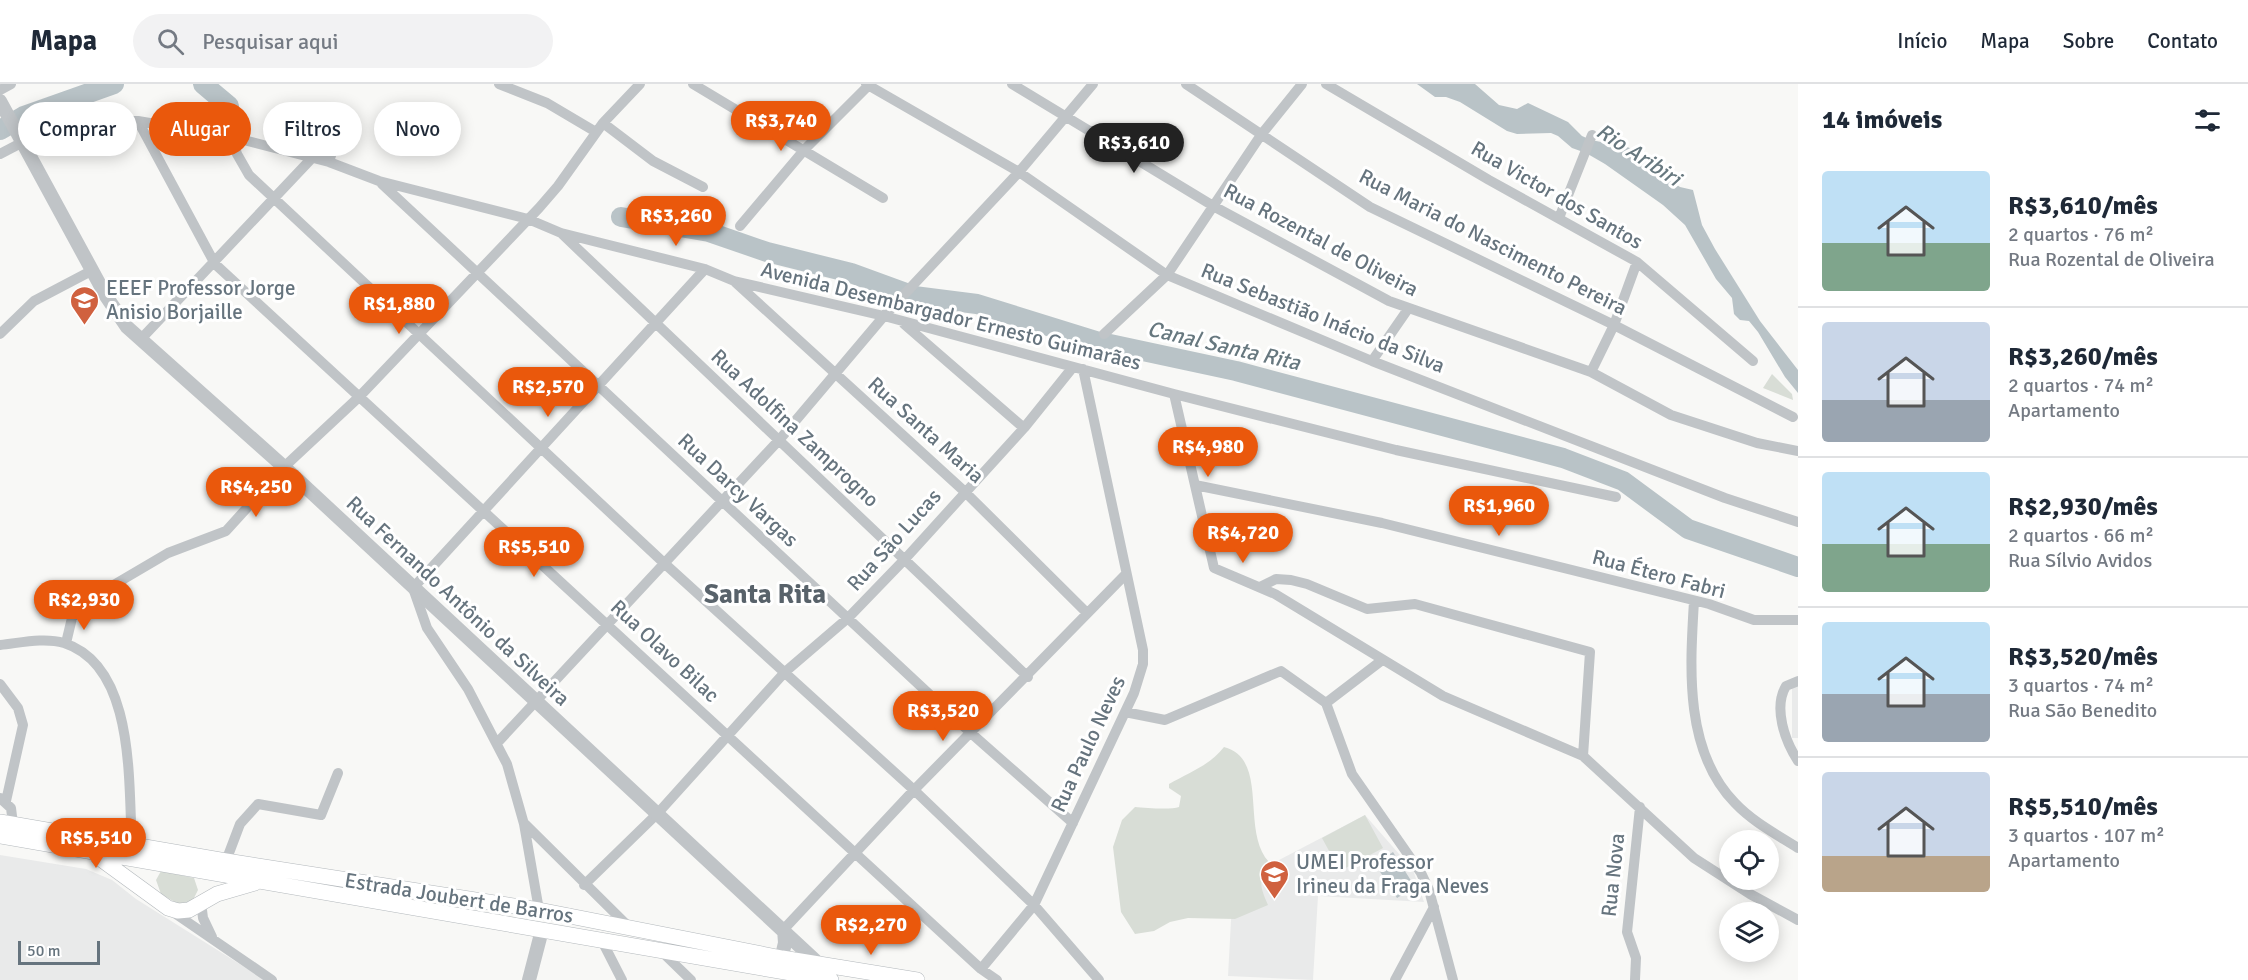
<!DOCTYPE html>
<html lang="pt">
<head>
<meta charset="utf-8">
<style>
	:root { --surface:#fff; --page:#f2f2f3; --text:#1f2937; --muted:#747a83; --line:#e0e1e3; --accent:#ea580c }
	body { margin:0; font-family:Signika,sans-serif; background:var(--page); color:var(--text); height:100vh; display:flex; flex-direction:column; font-size:22px; white-space:nowrap }
	* { box-sizing:border-box; margin:0 }
	p { font-size:20px; color:var(--muted) }
	.icon { flex:none; width:33px; height:33px; fill:none; stroke:currentColor; stroke-width:2; stroke-linecap:round; stroke-linejoin:round }
	.map { position:relative; flex:1; overflow:hidden }
	.details { display:flex; flex-direction:column; background:var(--surface); width:450px }
	.details>* { flex:none }
	.guide { position:absolute; left:18px; top:18px; width:570px; height:54px; display:flex; gap:12px }
	.controls { position:absolute; left:1719px; top:746px; display:grid; gap:12px }
	.controls a { display:grid; place-items:center; width:60px; height:60px; border-radius:50%; background:var(--surface); box-shadow:0 3px 15px #0003; font-size:30px }
	.scale { position:absolute; left:18px; bottom:15px; width:82px; box-sizing:border-box; padding-left:6px; border:3px solid #66747e; border-top:0; font-size:16px; line-height:21px; white-space:nowrap; color:#66747e; -webkit-text-stroke:4px #fff; paint-order:stroke }
	.price { position:absolute; translate:-50% -51px; padding:0 14px; border-radius:21px; background:var(--accent); color:#fff; font-size:20px; line-height:39px; filter:drop-shadow(0 2px 3px #0008) }
	.price::after { content:''; position:absolute; left:50%; top:36px; width:18px; height:14px; margin-left:-9px; background:inherit; clip-path:polygon(0 0,100% 0,50% 100%) }
	.price.on { background:#222; color:#fff }
	ul { padding:0; list-style:none }
	li { display:flex; align-items:center; gap:18px; height:150px; padding:0 24px }
	li+li { border-top:2px solid var(--line) }
	li span { display:grid; place-items:center; flex:none; width:168px; height:120px; border-radius:6px; color:#555 }
	li>.icon { margin-inline-start:auto }
	span .icon { width:72px; height:72px; fill:#fffc; stroke-width:1 }
	li b { font-size:26px }
	h2 { display:flex; justify-content:space-between; align-items:center; height:72px; padding:0 24px; font-size:26px }
	.chip { padding:0 21px; border-radius:27px; background:var(--surface); box-shadow:0 3px 15px #0003; font-size:21px; line-height:54px }
	.chip.on { background:var(--accent); color:#fff }
	header { display:flex; align-items:center; gap:36px; box-sizing:border-box; height:84px; padding:0 30px; background:var(--surface); border-bottom:2px solid var(--line) }
	header strong { font-size:28px }
	nav { display:flex; gap:33px; margin-inline-start:auto; font-size:21px }
	.search { width:420px; height:54px; background:var(--page); display:flex; align-items:center; gap:15px; box-sizing:border-box; padding:0 21px; border-radius:33px; color:var(--muted); font-size:22px }
	main { display:flex; flex:1; min-height:0 }
	.map>svg:first-child { display:block }
	.built { fill:#e9eaea }
	.green { fill:#d8ddd6 }
	.water { fill:#b9c3c7 }
	.lines { fill:none; stroke-linecap:round; stroke-linejoin:round }
	.river { stroke:#b9c3c7; stroke-width:20 }
	.secondary-casing { stroke:#b3b8bc; stroke-width:16 }
	.minor { stroke:#c0c4c7; stroke-width:10 }
	.tertiary { stroke:#c0c4c7; stroke-width:14 }
	.secondary { stroke:#fff; stroke-width:15 }
	.labels { text-anchor:middle; stroke-width:6; stroke-linejoin:round; paint-order:stroke }
	.street-label { font-size:21px; fill:#66747e; stroke:#fff }
	.poi-label { font-size:21px; fill:#66747e; stroke:#fff; text-anchor:start }
	.water-label { font-size:22px; font-style:italic; fill:#67787f; stroke:#fff }
	.district-label { font-size:27px; font-weight:bold; fill:#58626a; stroke:#fff }
</style>
</head>
<body>
<header>
<strong>Mapa</strong>
<div class="search"><svg class="icon" aria-label="search" viewBox="0 0 24 24"><circle cx="10" cy="10" r="6"/><path d="M15 15l6 6"/></svg>Pesquisar aqui</div>
<nav><a>Início</a><a>Mapa</a><a>Sobre</a><a>Contato</a></nav>
</header>
<main>
<div class="map">
<svg width="1798" height="896" viewBox="0 0 1798 896">
	<rect width="100%" height="100%" fill="#f8f8f6"/>
	<path class="built" d="M1792 601H1798V654H1792Z
		M1365 731 1413 786 1424 818 1318 812 1313 896 1228 892 1233 800Z
		M0 771 86 785 112 796 136 815 265 896H0Z"/>
	<path class="green" d="M1772 290 1792 310 1793 316 1763 304Z
		M1224 663C1270 675 1240 747 1269 778 1260 799 1258 798 1268 821L1235 835 1188 834 1170 838 1154 847 1135 850 1121 828 1113 763 1122 736 1135 723C1146 724 1171 726 1179 723L1181 712 1169 704V700C1188 689 1209 682 1224 663Z
		M1365 731 1383 764 1340 787 1322 754Z
		M161 787 194 794 198 806 193 816 180 821 161 810 156 796Z"/>
	<path class="water" d="M1417 0H1475L1499 21 1517 25 1528 19 1568 38 1582 52 1591 56 1627 63 1638 67 1653 85 1680 103 1693 106 1702 141 1715 165 1760 237 1798 286V309L1785 293 1758 248 1749 237 1740 236 1734 230 1732 214 1716 195 1685 141 1663 121 1605 80 1586 69 1572 64 1558 52 1551 49 1517 50 1507 47 1460 18 1446 13H1435Z
		M1393 768 1415 803 1397 814 1375 780Z"/>
	<g class="lines">
		<path class="river" d="M203 0 229 22
			M0 46 24 32 114 0
			M621 133 709 148 767 168 851 189 914 212 977 220 1096 257 1236 287 1563 374 1623 397 1688 445 1798 483"/>
		<defs>
			<path id="secondary" d="M0 738 226 777 539 826 782 874 917 896
				M0 752 831 896
				M98 773 168 824 178 827 189 826 217 810 255 799"/>
		</defs>
		<use href="#secondary" class="secondary-casing"/>
		<path class="minor" d="M499 0 547 19 596 48
			M693 0 883 114
			M866 0 1019 88 1167 191 1372 277 1725 414 1798 438
			M1012 0 1215 123 1389 217 1591 288 1671 331 1757 359 1798 367
			M1186 0 1370 123 1614 241 1793 333
			M1326 0 1489 96 1637 178 1753 277
			M0 6 11 0
			M138 37 215 180 981 885 997 896
			M603 39 653 77 703 103
			M232 53 237 70 249 91 664 479 914 706 1034 821 1099 896
			M0 70 23 58 90 37H138L232 53 329 78 379 97 528 135 561 149 705 185 734 197 884 232 1174 310 1396 366 1616 413
			M329 78 341 38
			M382 100 972 650 1073 739
			M1559 134 1592 51
			M740 142 805 65 870 0
			M561 149 1028 593
			M734 197 964 407 1087 529
			M904 240 1024 344
			M0 250 34 217 93 186
			M1104 250 1167 191 1261 51 1302 0
			M141 255 312 74
			M1372 277 1408 225
			M1591 288 1614 241 1637 178
			M1174 310 1214 484 1275 510 1443 612 1583 672 1694 774 1750 810 1798 836
			M1195 401 1382 439 1709 520 1754 536H1798
			M1260 503 1276 495 1291 496 1307 500 1367 525 1415 520 1590 568 1583 672
			M1694 517C1690 584 1684 667 1735 719 1753 738 1776 750 1798 764
			M66 559 72 534 83 519 168 469 226 447 284 383 359 313 539 124 558 102 603 39 640 0
			M0 561C20 559 44 553 64 559 136 582 128 700 132 760
			M1798 597 1786 602C1773 624 1785 657 1798 677
			M0 600 18 624 23 641 6 717
			M1326 619 1381 577
			M1125 628 1165 636 1281 587 1326 619 1352 690 1421 789 1429 806 1453 896
			M498 658 780 355 884 232 1019 88 1093 0
			M0 714 11 724 13 740
			M525 740 629 843
			M226 777 240 740 258 720 321 731 338 689
			M584 801 658 729 785 588 848 534 905 475 1024 344 1073 283
			M201 818 203 834 212 853
			M170 826 272 896
			M539 826 524 740 507 680 468 605 427 544 413 504 705 185
			M784 845 914 706 1125 491
			M601 855 622 896
			M660 866 691 896
			M981 885 1034 821 1134 609 1143 580V566L1083 285
			M1395 896 1434 823
			M1635 896 1636 874 1627 848 1640 723"/>
		<path class="tertiary" d="M0 17 106 212 127 243 284 383 820 881
			M779 884 785 859 784 845
			M529 896 542 846"/>
		<use href="#secondary" class="secondary"/>
	</g>
	<defs>
		<symbol id="school-pin" viewBox="-11 -11 22 30"><path d="M0 17L-7.5 6A9.5 9.5 0 1 1 7.5 6Z" fill="#d0613f" stroke="#fff"/><path d="M0-5L7-2L0 1L-7-2ZM-4 1L0 2.5L4 1V4Q0 6-4 4Z" fill="#fff"/></symbol>
	</defs>
	<g fill-rule="evenodd">
		<use href="#school-pin" x="68" y="200" width="33" height="45"/>
		<use href="#school-pin" x="1258" y="774" width="33" height="45"/>
	</g>
	<g class="labels">
		<g class="street-label">
			<text transform="translate(1557 111) rotate(30)" y="7">Rua Victor dos Santos</text>
			<text transform="translate(1321 156) rotate(28)" y="7">Rua Rozental de Oliveira</text>
			<text transform="translate(1493 158) rotate(27)" y="7">Rua Maria do Nascimento Pereira</text>
			<text transform="translate(951 232) rotate(14)" y="7">Avenida Desembargador Ernesto Guimarães</text>
			<text transform="translate(1323 234) rotate(22)" y="7">Rua Sebastião Inácio da Silva</text>
			<text transform="translate(795 344) rotate(43)" y="7">Rua Adolfina Zamprogno</text>
			<text transform="translate(926 346) rotate(42)" y="7">Rua Santa Maria</text>
			<text transform="translate(738 406) rotate(43)" y="7">Rua Darcy Vargas</text>
			<text transform="translate(894 456) rotate(-48)" y="7">Rua São Lucas</text>
			<text transform="translate(1659 490) rotate(15)" y="7">Rua Étero Fabri</text>
			<text transform="translate(458 517) rotate(43)" y="7">Rua Fernando Antônio da Silveira</text>
			<text transform="translate(665 567) rotate(43)" y="7">Rua Olavo Bilac</text>
			<text transform="translate(1088 660) rotate(-65)" y="7">Rua Paulo Neves</text>
			<text transform="translate(1613 791) rotate(-84)" y="7">Rua Nova</text>
			<text transform="translate(459 814) rotate(9)" y="7">Estrada Joubert de Barros</text>
		</g>
		<g class="poi-label">
			<text x="106" y="211">EEEF Professor Jorge<tspan x="106" dy="24">Anisio Borjaille</tspan></text>
			<text x="1296" y="785">UMEI Professor<tspan x="1296" dy="24">Irineu da Fraga Neves</tspan></text>
		</g>
		<g class="water-label">
			<text transform="translate(1639 70) rotate(33)" y="8">Rio Aribiri</text>
			<text transform="translate(1224 261) rotate(13)" y="8">Canal Santa Rita</text>
		</g>
		<g class="district-label">
			<text x="765" y="519">Santa Rita</text>
		</g>
	</g>
</svg>
<div class="controls">
<a><svg class="icon" aria-label="locate" viewBox="0 0 24 24"><circle cx="12" cy="12" r="6"/><path d="M12 2v4M12 18v4M2 12h4M18 12h4"/></svg></a>
<a><svg class="icon" aria-label="layers" viewBox="0 0 24 24"><path d="M12 4l9 5-9 5-9-5zM3 14l9 5 9-5"/></svg></a>
</div>
<div class="scale">50 m</div>
<b class="price" style="left:781px;top:68px">R$3,740</b>
<b class="price on" style="left:1134px;top:90px">R$3,610</b>
<b class="price" style="left:676px;top:163px">R$3,260</b>
<b class="price" style="left:399px;top:251px">R$1,880</b>
<b class="price" style="left:548px;top:334px">R$2,570</b>
<b class="price" style="left:1208px;top:394px">R$4,980</b>
<b class="price" style="left:256px;top:434px">R$4,250</b>
<b class="price" style="left:1499px;top:453px">R$1,960</b>
<b class="price" style="left:1243px;top:480px">R$4,720</b>
<b class="price" style="left:534px;top:494px">R$5,510</b>
<b class="price" style="left:84px;top:547px">R$2,930</b>
<b class="price" style="left:943px;top:658px">R$3,520</b>
<b class="price" style="left:96px;top:785px">R$5,510</b>
<b class="price" style="left:871px;top:872px">R$2,270</b>
<div class="guide">
<a class="chip">Comprar</a>
<a class="chip on">Alugar</a>
<a class="chip">Filtros</a>
<a class="chip">Novo</a>
</div>
</div>
<section class="details">
<h2>14 imóveis<svg class="icon" aria-label="filters" viewBox="0 0 24 24"><path d="M4 7h16M4 17h16"/><circle cx="9" cy="7" r="2"/><circle cx="15" cy="17" r="2"/></svg></h2>
<ul>
<li><span style="background:linear-gradient(#bfe0f5 60%,#7fa58c 0)"><svg class="icon" aria-label="home" viewBox="0 0 24 24"><path d="M3 11l9-7 9 7M6 9v11h12V9"/></svg></span><div><b>R$3,610/mês</b><p>2 quartos · 76 m²</p><p>Rua Rozental de Oliveira</p></div></li>
<li><span style="background:linear-gradient(#c9d6e8 65%,#9aa5b1 0)"><svg class="icon" aria-label="home" viewBox="0 0 24 24"><path d="M3 11l9-7 9 7M6 9v11h12V9"/></svg></span><div><b>R$3,260/mês</b><p>2 quartos · 74 m²</p><p>Apartamento</p></div></li>
<li><span style="background:linear-gradient(#bfe0f5 60%,#7fa58c 0)"><svg class="icon" aria-label="home" viewBox="0 0 24 24"><path d="M3 11l9-7 9 7M6 9v11h12V9"/></svg></span><div><b>R$2,930/mês</b><p>2 quartos · 66 m²</p><p>Rua Sílvio Avidos</p></div></li>
<li><span style="background:linear-gradient(#bfe0f5 60%,#9aa5b1 0)"><svg class="icon" aria-label="home" viewBox="0 0 24 24"><path d="M3 11l9-7 9 7M6 9v11h12V9"/></svg></span><div><b>R$3,520/mês</b><p>3 quartos · 74 m²</p><p>Rua São Benedito</p></div></li>
<li><span style="background:linear-gradient(#c9d6e8 70%,#b9a48a 0)"><svg class="icon" aria-label="home" viewBox="0 0 24 24"><path d="M3 11l9-7 9 7M6 9v11h12V9"/></svg></span><div><b>R$5,510/mês</b><p>3 quartos · 107 m²</p><p>Apartamento</p></div></li>
</ul>
</section>
</main>
</body>
</html>
